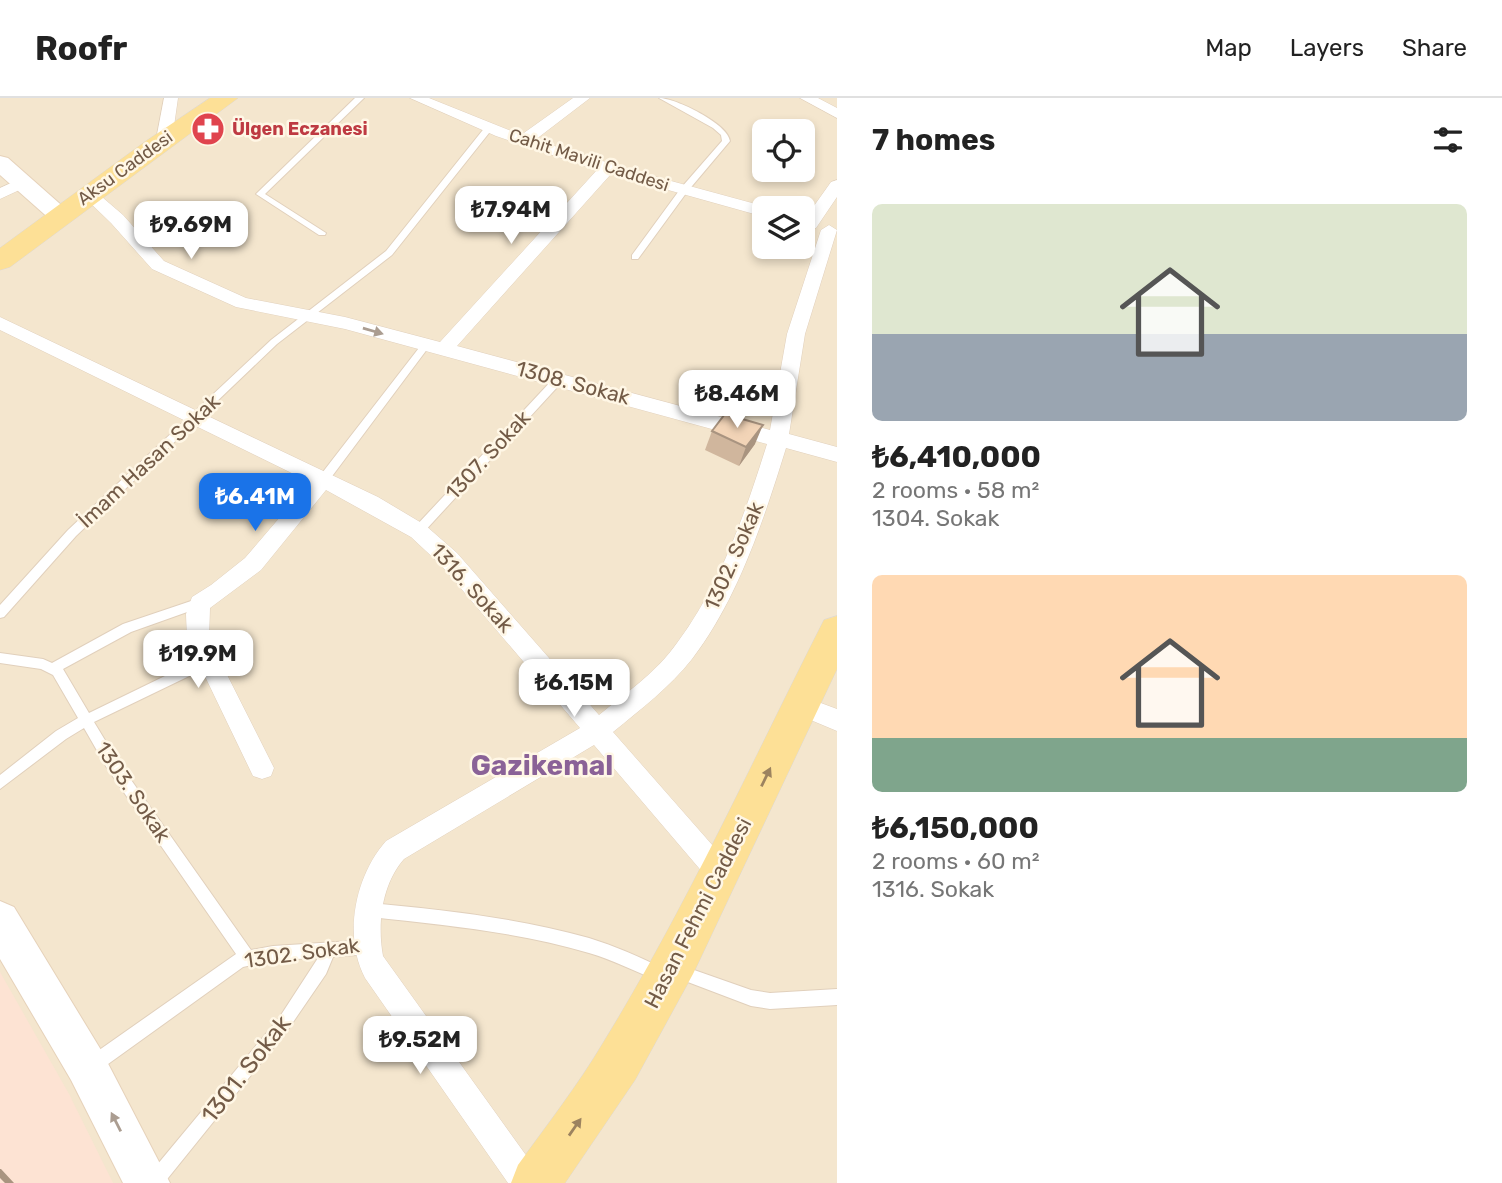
<!DOCTYPE html>
<html lang="en">
<head>
<meta charset="utf-8">
<style>
	:root { --surface:#fff; --page:#f6f6f6; --text:#222; --muted:#767676; --line:#e0e0e0; --accent:#1a73e8 }
	body { margin:0; font-family:Rubik,sans-serif; background:var(--page); color:var(--text); height:100vh; display:flex; flex-direction:column; font-size:26px; white-space:nowrap }
	* { box-sizing:border-box; margin:0 }
	p { font-size:23px; color:var(--muted) }
	.icon { flex:none; width:38px; height:38px; fill:none; stroke:currentColor; stroke-width:2; stroke-linecap:round; stroke-linejoin:round }
	.map { position:relative; flex:1; overflow:hidden }
	.panel { display:flex; flex-direction:column; background:var(--surface); width:665px }
	.panel>* { flex:none }
	.buttons { position:absolute; left:752px; top:21px; display:grid; gap:14px }
	.buttons a { display:grid; place-items:center; width:63px; height:63px; border-radius:10px; background:var(--surface); box-shadow:0 4px 10px #0003; font-size:35px }
	.price { position:absolute; translate:-50% -60px; padding:0 16px; border-radius:14px; background:#fff; color:#222; font-size:23px; line-height:46px; filter:drop-shadow(0 2px 4px #0008) }
	.price::after { content:''; position:absolute; left:50%; top:42px; width:21px; height:16px; margin-left:-10px; background:inherit; clip-path:polygon(0 0,100% 0,50% 100%) }
	.price.selected { background:var(--accent); color:#fff }
	ul { padding:0; list-style:none }
	li { display:grid; align-content:center; gap:14px; height:371px; padding:0 35px }
	li span { display:grid; place-items:center; height:217px; border-radius:10px; color:#555 }
	li>.icon { margin-inline-start:auto }
	span .icon { width:126px; height:126px; fill:#fffc; stroke-width:1 }
	li b { font-size:30px }
	h2 { display:flex; justify-content:space-between; align-items:center; height:84px; padding:0 35px; font-size:30px }
	header { display:flex; align-items:center; gap:42px; box-sizing:border-box; height:98px; padding:0 35px; background:var(--surface); border-bottom:2px solid var(--line) }
	header strong { font-size:33px }
	nav { display:flex; gap:38px; margin-inline-start:auto; font-size:24px }
	main { display:flex; flex:1; min-height:0 }
	.map>svg:first-child { display:block }
	.residential { fill:#f4e6ce; fill-rule:evenodd }
	.commercial { fill:#fde3d3 }
	.lines { fill:none; stroke-linecap:round; stroke-linejoin:round }
	.lane-casing { stroke:#e1d0bc; stroke-width:2 }
	.street-casing { stroke:#e1d0bc; stroke-width:1 }
	.secondary-casing { stroke:#e6d2ba; stroke-width:2 }
	.primary-casing { stroke:#ddd8d3; stroke-width:1 }
	.lane { fill:#fff; fill-rule:evenodd }
	.street { fill:#fff; fill-rule:evenodd }
	.secondary { fill:#fff; fill-rule:evenodd }
	.primary { fill:#fde096; fill-rule:evenodd }
	.wall { fill:#d0b69d }
	.shaded-wall { fill:#a99480 }
	.building { fill:#f2d4b7; stroke:#a99480; stroke-width:2 }
	.oneway { fill:#ab9d91 }
	.oneway2 { fill:#9c835f }
	.labels { text-anchor:middle; stroke-width:5; stroke-linejoin:round; paint-order:stroke }
	.far-health-label { font-size:18px; font-weight:bold; fill:#be3a42; stroke:#fff7e6; text-anchor:start }
	.far-street-label { font-size:18px; fill:#735b47; stroke:#fff7e6 }
	.street-label { font-size:21px; fill:#735b47; stroke:#fff7e6 }
	.near-street-label { font-size:24px; fill:#735b47; stroke:#fff7e6 }
	.district-label { font-size:28px; font-weight:bold; fill:#8a6297; stroke:#fff7e6 }
</style>
</head>
<body>
<header>
<strong>Roofr</strong>
<nav><a>Map</a><a>Layers</a><a>Share</a></nav>
</header>
<main>
<div class="map">
<svg width="837" height="1085" viewBox="0 0 837 1085">
	<rect width="100%" height="100%" fill="#fdf4e0"/>
	<path class="residential" d="M0 0H837V1085H0ZM765 33H803V72H765ZM765 110H803V149H765Z"/>
	<path class="commercial" d="M0 874 69 996 113 1085H0Z"/>
	<g class="lines">
		<defs>
			<path id="lane" d="M355 0H364L265 96 326 135 325 137H319L256 96Z
				M659 0C676 0 728 26 730 43L687 94 638 161H632V157L681 90 722 43 721 37 713 30Z
				M486 28 493 30 392 157 277 246 76 438 4 519 0 520V507L68 432 271 242 386 153Z
				M425 245 430 248 428 250 327 385H319L318 382 319 379 422 246Z
				M558 278 563 282 562 284 422 436H414L412 433 414 430 554 280Z
				M200 500 204 502 206 505 204 508 131 534 63 571 89 615 204 559 208 558 212 559 214 563 212 567 94 624 117 662 251 852 273 848 368 842 373 844 375 849 373 854 368 856 333 859 326 876 289 930 164 1085H145L147 1079 279 920 318 860 273 862 243 869 97 974 91 976 85 974 83 968 85 962 236 856 107 670 84 630 66 641 0 691V677L56 633 78 620 53 577 41 571 0 565V555L43 561 52 565 123 526Z
				M371 805C444 812 518 820 589 840 615 848 640 859 664 871L666 876 664 881 659 883C636 874 613 862 589 855 518 834 444 827 371 819L366 817 364 812 366 807Z
				M677 866 751 892 770 895 837 891V907L770 911 751 908 672 878 670 873 672 868Z"/>
			<path id="street" d="M164 0H178L172 42 164 47 156 42Z
				M410 0H429L521 37 573 0H590L535 42 638 74 770 110H765V119L611 76 457 248 770 332 787 236 821 132 829 127 837 132 805 236 789 336 837 349V364L786 350C764 421 738 501 692 561 670 589 641 611 613 634L728 765 732 774 728 783 719 787 710 783 594 647 404 761C382 786 377 825 383 858L538 1074 542 1085H508L365 880C343 838 355 778 386 743L580 630 441 467 411 439 326 392 261 472 210 510 209 541 274 670 271 678 262 681 253 678 187 541 186 516 192 499 211 487 245 460 310 384 0 232V219L378 399 425 427 457 455 599 617C626 595 657 574 677 545 721 486 745 416 767 346L345 231 236 209 152 171 111 125 81 96 89 91 95 93 123 117 164 163 246 200 345 219 440 244 597 72 496 38Z
				M800 0H818L837 10V20Z
				M22 80 30 85 28 88 0 101V90Z
				M837 82V99L816 130H804V122L831 84Z
				M802 598 837 611V633L794 615 790 608 794 601Z"/>
			<path id="secondary" d="M0 58 8 60 68 113 72 118 68 123 60 125 52 123 0 77Z
				M0 803 14 809 101 952 170 1085H123L71 982 0 861Z"/>
			<path id="primary" d="M210 0H238L10 169 0 172V150L146 43Z
				M837 518V571L693 876 635 982 565 1085H511L518 1067C547 1027 578 987 603 945 686 810 752 664 824 522Z"/>
		</defs>
		<use href="#lane" class="lane-casing"/>
		<use href="#street" class="street-casing"/>
		<use href="#secondary" class="secondary-casing"/>
		<use href="#primary" class="primary-casing"/>
		<use href="#lane" class="lane"/>
		<use href="#street" class="street"/>
		<use href="#secondary" class="secondary"/>
		<use href="#primary" class="primary"/>
	</g>
	<path class="wall" d="M712 333 755 346 739 368 705 352Z"/>
	<path class="shaded-wall" d="M763 327 755 346 739 368 746 349Z
		M0 1071H1L14 1085H5L0 1080Z"/>
	<path class="building" d="M725 316 763 327 746 349 712 333Z"/>
	<defs><path id="oneway-solid" d="M-6-.8H1V-3.2L6.5 0L1 3.2V.8H-6Z" transform="scale(1.75)"/></defs>
	<g class="oneway">
		<use href="#oneway-solid" transform="translate(373 233) rotate(16)"/>
		<use href="#oneway-solid" transform="translate(116 1024) rotate(-117)"/>
	</g>
	<g class="oneway2">
		<use href="#oneway-solid" transform="translate(766 679) rotate(-64)"/>
		<use href="#oneway-solid" transform="translate(575 1029) rotate(-55)"/>
	</g>
	<defs>
		<symbol id="pharmacy-disc" viewBox="-11 -11 22 22"><circle r="9.5" fill="#e0444e" stroke="#fff7e6"/><path d="M-2-6h4v4h4v4h-4v4h-4v-4h-4v-4h4Z" fill="#fff"/></symbol>
	</defs>
	<g fill-rule="evenodd">
		<use href="#pharmacy-disc" x="189" y="12" width="38" height="38"/>
	</g>
	<g class="labels">
		<g class="far-health-label">
			<text x="232" y="37">Ülgen Eczanesi</text>
		</g>
		<g class="far-street-label">
			<text transform="translate(589 62) rotate(18)" y="6">Cahit Mavili Caddesi</text>
			<text transform="translate(125 70) rotate(-36)" y="6">Aksu Caddesi</text>
		</g>
		<g class="street-label">
			<text transform="translate(573 285) rotate(15)" y="7">1308. Sokak</text>
			<text transform="translate(488 357) rotate(-47)" y="7">1307. Sokak</text>
			<text transform="translate(149 363) rotate(-43)" y="7">İmam Hasan Sokak</text>
			<text transform="translate(734 458) rotate(-66)" y="7">1302. Sokak</text>
			<text transform="translate(472 490) rotate(48)" y="7">1316. Sokak</text>
			<text transform="translate(133 694) rotate(56)" y="7">1303. Sokak</text>
			<text transform="translate(698 815) rotate(-63)" y="7">Hasan Fehmi Caddesi</text>
			<text transform="translate(302 855) rotate(-8)" y="7">1302. Sokak</text>
		</g>
		<g class="near-street-label">
			<text transform="translate(246 971) rotate(-52)" y="8">1301. Sokak</text>
		</g>
		<g class="district-label">
			<text x="542" y="677">Gazikemal</text>
		</g>
	</g>
</svg>
<div class="buttons">
<a><svg class="icon" aria-label="locate" viewBox="0 0 24 24"><circle cx="12" cy="12" r="6"/><path d="M12 2v4M12 18v4M2 12h4M18 12h4"/></svg></a>
<a><svg class="icon" aria-label="layers" viewBox="0 0 24 24"><path d="M12 4l9 5-9 5-9-5zM3 14l9 5 9-5"/></svg></a>
</div>
<b class="price" style="left:511px;top:148px">₺7.94M</b>
<b class="price" style="left:191px;top:163px">₺9.69M</b>
<b class="price" style="left:737px;top:332px">₺8.46M</b>
<b class="price selected" style="left:255px;top:435px">₺6.41M</b>
<b class="price" style="left:198px;top:592px">₺19.9M</b>
<b class="price" style="left:574px;top:621px">₺6.15M</b>
<b class="price" style="left:420px;top:978px">₺9.52M</b>
</div>
<section class="panel">
<h2>7 homes<svg class="icon" aria-label="filters" viewBox="0 0 24 24"><path d="M4 7h16M4 17h16"/><circle cx="9" cy="7" r="2"/><circle cx="15" cy="17" r="2"/></svg></h2>
<ul>
<li><span style="background:linear-gradient(#dfe7d0 60%,#9aa5b1 0)"><svg class="icon" aria-label="home" viewBox="0 0 24 24"><path d="M3 11l9-7 9 7M6 9v11h12V9"/></svg></span><div><b>₺6,410,000</b><p>2 rooms · 58 m²</p><p>1304. Sokak</p></div></li>
<li><span style="background:linear-gradient(#ffd9b3 75%,#7fa58c 0)"><svg class="icon" aria-label="home" viewBox="0 0 24 24"><path d="M3 11l9-7 9 7M6 9v11h12V9"/></svg></span><div><b>₺6,150,000</b><p>2 rooms · 60 m²</p><p>1316. Sokak</p></div></li>
</ul>
</section>
</main>
</body>
</html>
